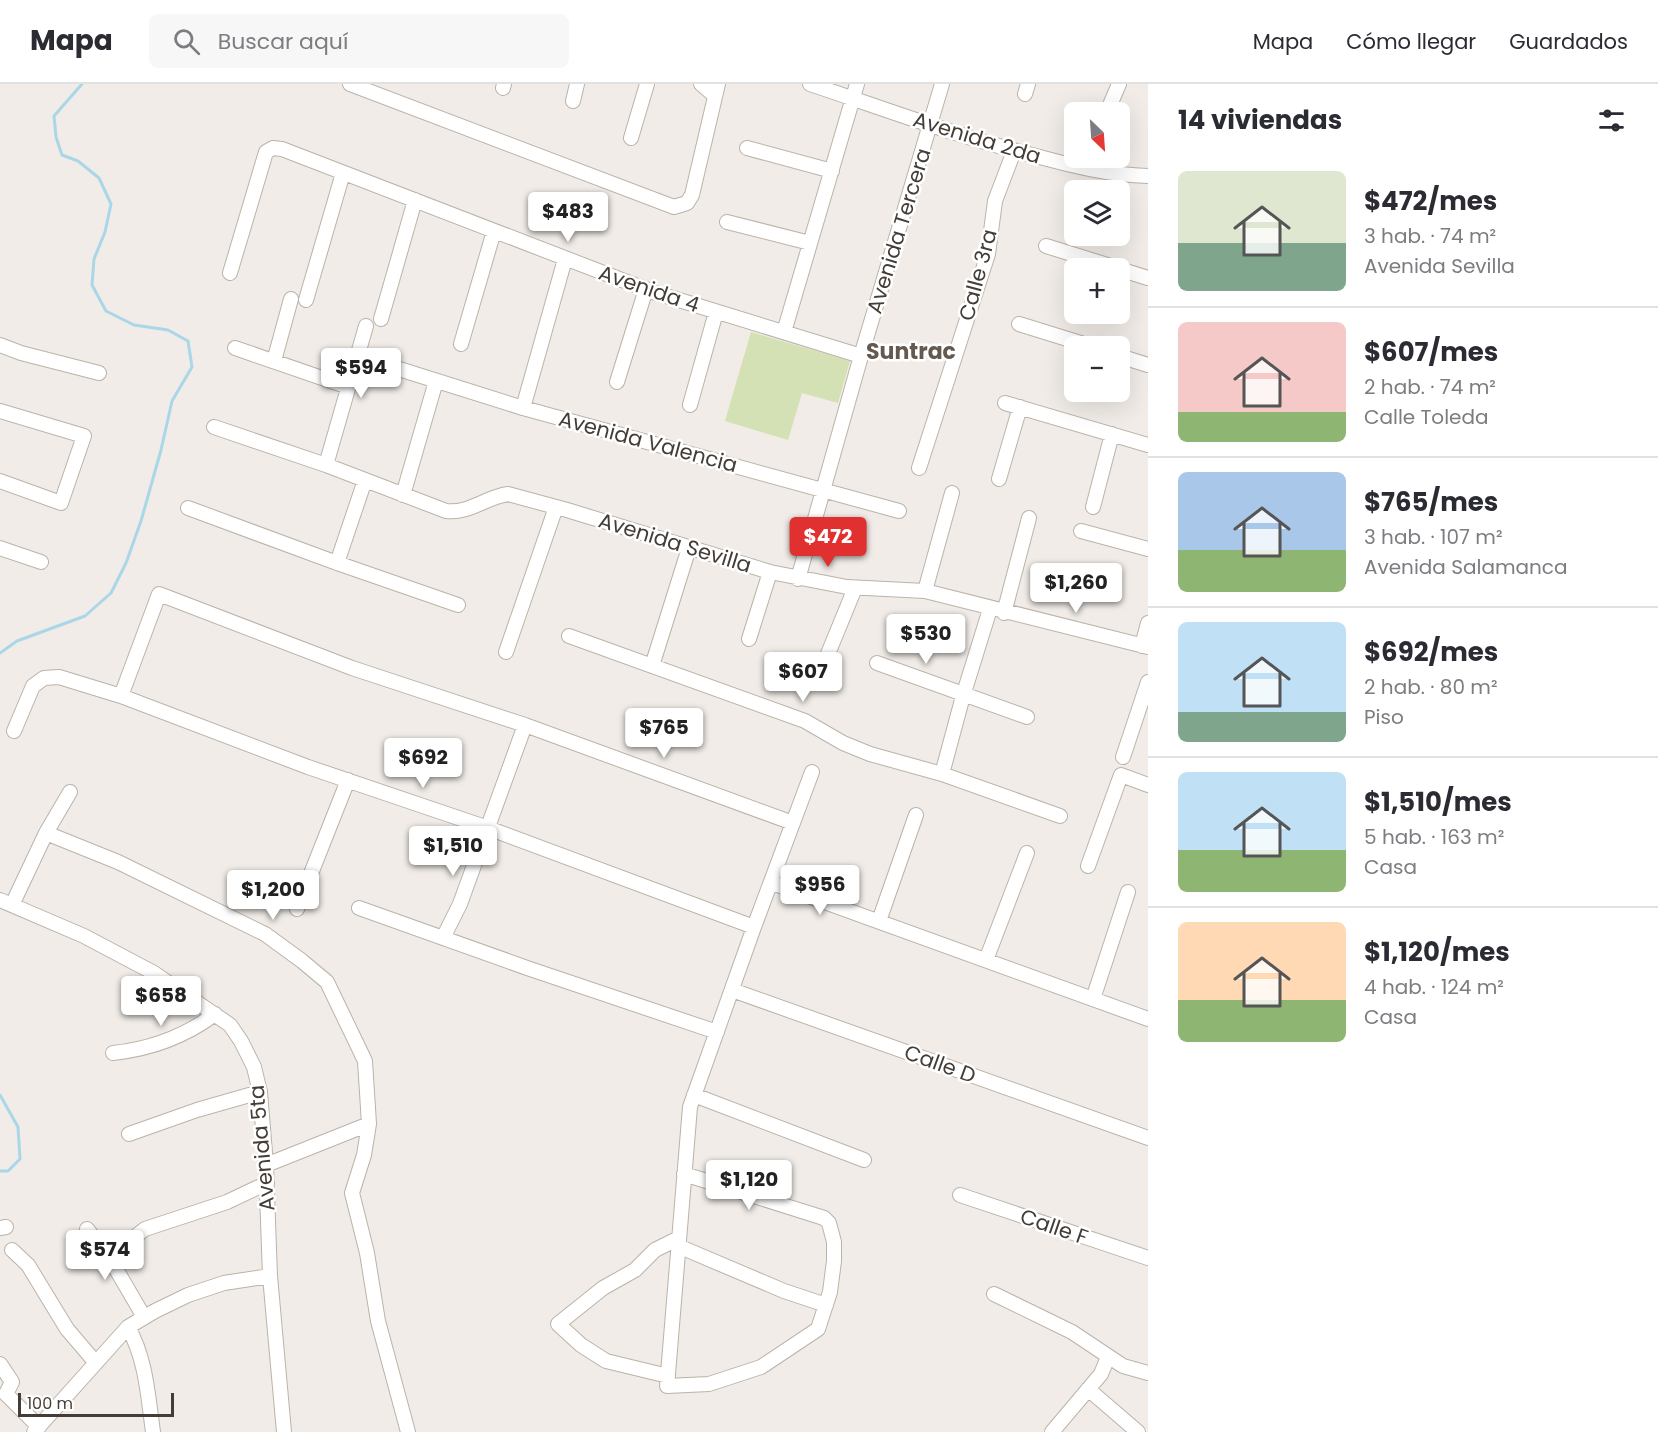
<!DOCTYPE html>
<html lang="es">
<head>
<meta charset="utf-8">
<style>
	:root { --surface:#fff; --page:#f7f7f7; --text:#2b2b33; --muted:#7c7c81; --line:#e1e1e2; --accent:#e0302f }
	body { margin:0; font-family:Poppins,sans-serif; background:var(--page); color:var(--text); height:100vh; display:flex; flex-direction:column; font-size:22px; white-space:nowrap }
	* { box-sizing:border-box; margin:0 }
	p { font-size:20px; color:var(--muted) }
	.icon { flex:none; width:33px; height:33px; fill:none; stroke:currentColor; stroke-width:2; stroke-linecap:round; stroke-linejoin:round }
	.map { position:relative; flex:1; overflow:hidden }
	.panel { display:flex; flex-direction:column; background:var(--surface); width:510px }
	.panel>* { flex:none }
	.needle { width:39px; rotate:155deg }
	.fabs { position:absolute; left:1064px; top:18px; display:grid; gap:12px }
	.fabs a { display:grid; place-items:center; width:66px; height:66px; border-radius:9px; background:var(--surface); box-shadow:0 6px 24px #0002; font-size:30px }
	.scale { position:absolute; left:18px; bottom:15px; width:156px; box-sizing:border-box; padding-left:6px; border:3px solid #433c37; border-top:0; font-size:16px; line-height:21px; white-space:nowrap; color:#433c37; -webkit-text-stroke:4px #fff; paint-order:stroke }
	.price { position:absolute; translate:-50% -51px; padding:0 14px; border-radius:6px; background:#fff; color:#222; font-size:20px; line-height:39px; filter:drop-shadow(0 2px 3px #0008) }
	.price::after { content:''; position:absolute; left:50%; top:36px; width:18px; height:14px; margin-left:-9px; background:inherit; clip-path:polygon(0 0,100% 0,50% 100%) }
	.price.selected { background:var(--accent); color:#fff }
	ul { padding:0; list-style:none }
	li { display:flex; align-items:center; gap:18px; height:150px; padding:0 30px }
	li+li { border-top:2px solid var(--line) }
	li span { display:grid; place-items:center; flex:none; width:168px; height:120px; border-radius:9px; color:#555 }
	li>.icon { margin-inline-start:auto }
	span .icon { width:72px; height:72px; fill:#fffc; stroke-width:1 }
	li b { font-size:26px }
	h2 { display:flex; justify-content:space-between; align-items:center; height:72px; padding:0 30px; font-size:26px }
	header { display:flex; align-items:center; gap:36px; box-sizing:border-box; height:84px; padding:0 30px; background:var(--surface); border-bottom:2px solid var(--line) }
	header strong { font-size:28px }
	nav { display:flex; gap:33px; margin-inline-start:auto; font-size:21px }
	.search { width:420px; height:54px; background:var(--page); display:flex; align-items:center; gap:15px; box-sizing:border-box; padding:0 21px; border-radius:9px; color:var(--muted); font-size:22px }
	main { display:flex; flex:1; min-height:0 }
	.map>svg:first-child { display:block }
	.green { fill:#d3e1b4 }
	.lines { fill:none; stroke-linecap:round; stroke-linejoin:round }
	.stream { stroke:#aad7e7; stroke-width:3 }
	.minor-casing { stroke:#bbb3aa; stroke-width:16 }
	.minor { stroke:#fff; stroke-width:14 }
	.labels { text-anchor:middle; stroke-width:5; stroke-linejoin:round; paint-order:stroke }
	.street-label { font-size:21px; fill:#433c37; stroke:#fff }
	.neighbourhood-label { font-size:22px; font-weight:bold; fill:#65594f; stroke:#fff }
</style>
</head>
<body>
<header>
<strong>Mapa</strong>
<div class="search"><svg class="icon" aria-label="search" viewBox="0 0 24 24"><circle cx="10" cy="10" r="6"/><path d="M15 15l6 6"/></svg>Buscar aquí</div>
<nav><a>Mapa</a><a>Cómo llegar</a><a>Guardados</a></nav>
</header>
<main>
<div class="map">
<svg width="1148" height="1348" viewBox="0 0 1148 1348">
	<rect width="100%" height="100%" fill="#f1ece7"/>
	<path class="green" d="M751 248 850 277 838 319 802 309 788 356 725 337Z"/>
	<g class="lines">
		<path class="stream" d="M0 569 17 557 85 532 111 509 126 479 141 437 161 366 172 317 192 283 188 257 168 246 134 241 106 227 92 201 94 175 105 148 111 120 99 94 78 77 62 71 56 53 54 32 82 0
			M0 1011 18 1043 20 1075 8 1087H0"/>
		<defs>
			<path id="minor" d="M350 0 674 123 687 119 692 111 718 0
				M701 0 715 12
				M810 0C885 25 959 53 1036 72 1073 82 1109 91 1148 92
				M503 4 504 0
				M1025 10 1028 0
				M573 17 577 0
				M1107 28 1119 0
				M631 54 647 0
				M747 64 832 87
				M727 138 810 159
				M1046 162 1117 184
				M1119 185 1148 194
				M230 189 266 68 273 64 282 65 653 208 861 272
				M306 216 343 89
				M381 235 415 116
				M1019 240 1090 262
				M784 248 857 0
				M461 260 494 147
				M0 261 21 269 99 289
				M235 264 348 303
				M1119 272 1148 281
				M274 277 291 215
				M399 285 523 324 899 427
				M617 298 646 205
				M1005 319 1148 361
				M690 321 716 228
				M523 324 565 175
				M0 327 84 352 61 419 0 397
				M214 343 326 381 446 427C469 430 486 413 508 410L567 426 770 488 847 503 925 507 1148 563
				M326 381 366 242
				M919 384 988 170 995 117 1014 67
				M999 395 1020 323
				M403 411 436 297
				M1093 423 1112 350
				M188 424 337 479 458 521
				M1081 447 1148 465
				M0 464 41 478
				M337 479 365 396
				M798 495 861 272 942 0
				M925 507 952 409
				M1004 529 1029 434
				M569 552 805 637 843 659 870 670 942 690 1060 732
				M749 555 770 488
				M1142 562 1148 539
				M506 568 556 423
				M877 579 1027 633
				M652 582 689 464
				M823 582 855 504
				M121 612 159 510 352 584 525 641 793 739
				M14 647 33 602 44 594 59 593 121 612 308 683 488 744 754 843
				M1123 673 1148 598
				M942 690 963 612 990 525
				M46 749 118 778 265 850 302 877 327 898 365 977 369 1040 364 1071 352 1109 367 1169 378 1237 408 1348
				M1088 782 1121 691 1148 701
				M772 799 1148 935
				M0 816 84 852 154 889 230 941 241 957 254 983 260 1008 266 1081 270 1192 284 1348
				M12 821 46 749 70 708
				M359 824 530 885 717 948
				M297 825 348 696
				M879 837 916 731
				M443 854 460 820 525 641
				M986 876 1027 769
				M732 906 1148 1054
				M1093 915 1128 808
				M113 969C152 965 184 953 215 930
				M694 1011 864 1076
				M129 1050 197 1026 260 1008
				M266 1081 369 1040
				M684 1090 824 1134 829 1139 834 1158V1177L830 1208 818 1245 761 1283 709 1300 667 1302 690 1023 754 843 812 688
				M960 1111 1148 1174
				M0 1144 6 1143
				M87 1145 109 1173 144 1233
				M678 1162 784 1207 826 1221
				M12 1166 28 1181 67 1245 96 1279
				M109 1173 145 1145 227 1118 267 1099
				M994 1210 1072 1248 1123 1282 1148 1289
				M128 1243C146 1275 148 1312 153 1348
				M0 1280 12 1298 6 1310 39 1343
				M668 1292 606 1277 581 1261 558 1240 603 1204 635 1186 655 1166 679 1154
				M1088 1305 1138 1348
				M34 1348 128 1243 155 1227 188 1211 224 1199 270 1192
				M1052 1348 1101 1290 1108 1273"/>
		</defs>
		<use href="#minor" class="minor-casing"/>
		<use href="#minor" class="minor"/>
	</g>
	<g class="labels">
		<g class="street-label">
			<text transform="translate(977 54) rotate(17)" y="7">Avenida 2da</text>
			<text transform="translate(899 147) rotate(-73)" y="7">Avenida Tercera</text>
			<text transform="translate(978 191) rotate(-75)" y="7">Calle 3ra</text>
			<text transform="translate(649 205) rotate(19)" y="7">Avenida 4</text>
			<text transform="translate(648 358) rotate(15)" y="7">Avenida Valencia</text>
			<text transform="translate(675 459) rotate(17)" y="7">Avenida Sevilla</text>
			<text transform="translate(940 980) rotate(20)" y="7">Calle D</text>
			<text transform="translate(262 1064) rotate(-95)" y="7">Avenida 5ta</text>
			<text transform="translate(1054 1143) rotate(19)" y="7">Calle F</text>
		</g>
		<g class="neighbourhood-label">
			<text x="911" y="275">Suntrac</text>
		</g>
	</g>
</svg>
<div class="fabs">
<a><svg class="needle" viewBox="-14 -14 28 28"><path d="M0-13l5 13h-10z" fill="#e53935"/><path d="M0 13l5-13h-10z" fill="#7c7c81"/></svg></a>
<a><svg class="icon" aria-label="layers" viewBox="0 0 24 24"><path d="M12 4l9 5-9 5-9-5zM3 14l9 5 9-5"/></svg></a>
<a>+</a>
<a>−</a>
</div>
<div class="scale">100 m</div>
<b class="price" style="left:568px;top:159px">$483</b>
<b class="price" style="left:361px;top:315px">$594</b>
<b class="price selected" style="left:828px;top:484px">$472</b>
<b class="price" style="left:1076px;top:530px">$1,260</b>
<b class="price" style="left:926px;top:581px">$530</b>
<b class="price" style="left:803px;top:619px">$607</b>
<b class="price" style="left:664px;top:675px">$765</b>
<b class="price" style="left:423px;top:705px">$692</b>
<b class="price" style="left:453px;top:793px">$1,510</b>
<b class="price" style="left:820px;top:832px">$956</b>
<b class="price" style="left:273px;top:837px">$1,200</b>
<b class="price" style="left:161px;top:943px">$658</b>
<b class="price" style="left:749px;top:1127px">$1,120</b>
<b class="price" style="left:105px;top:1197px">$574</b>
</div>
<section class="panel">
<h2>14 viviendas<svg class="icon" aria-label="filters" viewBox="0 0 24 24"><path d="M4 7h16M4 17h16"/><circle cx="9" cy="7" r="2"/><circle cx="15" cy="17" r="2"/></svg></h2>
<ul>
<li><span style="background:linear-gradient(#dfe7d0 60%,#7fa58c 0)"><svg class="icon" aria-label="home" viewBox="0 0 24 24"><path d="M3 11l9-7 9 7M6 9v11h12V9"/></svg></span><div><b>$472/mes</b><p>3 hab. · 74 m²</p><p>Avenida Sevilla</p></div></li>
<li><span style="background:linear-gradient(#f6c9c9 75%,#8fb573 0)"><svg class="icon" aria-label="home" viewBox="0 0 24 24"><path d="M3 11l9-7 9 7M6 9v11h12V9"/></svg></span><div><b>$607/mes</b><p>2 hab. · 74 m²</p><p>Calle Toleda</p></div></li>
<li><span style="background:linear-gradient(#a9c7e8 65%,#8fb573 0)"><svg class="icon" aria-label="home" viewBox="0 0 24 24"><path d="M3 11l9-7 9 7M6 9v11h12V9"/></svg></span><div><b>$765/mes</b><p>3 hab. · 107 m²</p><p>Avenida Salamanca</p></div></li>
<li><span style="background:linear-gradient(#bfe0f5 75%,#7fa58c 0)"><svg class="icon" aria-label="home" viewBox="0 0 24 24"><path d="M3 11l9-7 9 7M6 9v11h12V9"/></svg></span><div><b>$692/mes</b><p>2 hab. · 80 m²</p><p>Piso</p></div></li>
<li><span style="background:linear-gradient(#bfe0f5 65%,#8fb573 0)"><svg class="icon" aria-label="home" viewBox="0 0 24 24"><path d="M3 11l9-7 9 7M6 9v11h12V9"/></svg></span><div><b>$1,510/mes</b><p>5 hab. · 163 m²</p><p>Casa</p></div></li>
<li><span style="background:linear-gradient(#ffd9b3 65%,#8fb573 0)"><svg class="icon" aria-label="home" viewBox="0 0 24 24"><path d="M3 11l9-7 9 7M6 9v11h12V9"/></svg></span><div><b>$1,120/mes</b><p>4 hab. · 124 m²</p><p>Casa</p></div></li>
</ul>
</section>
</main>
</body>
</html>
